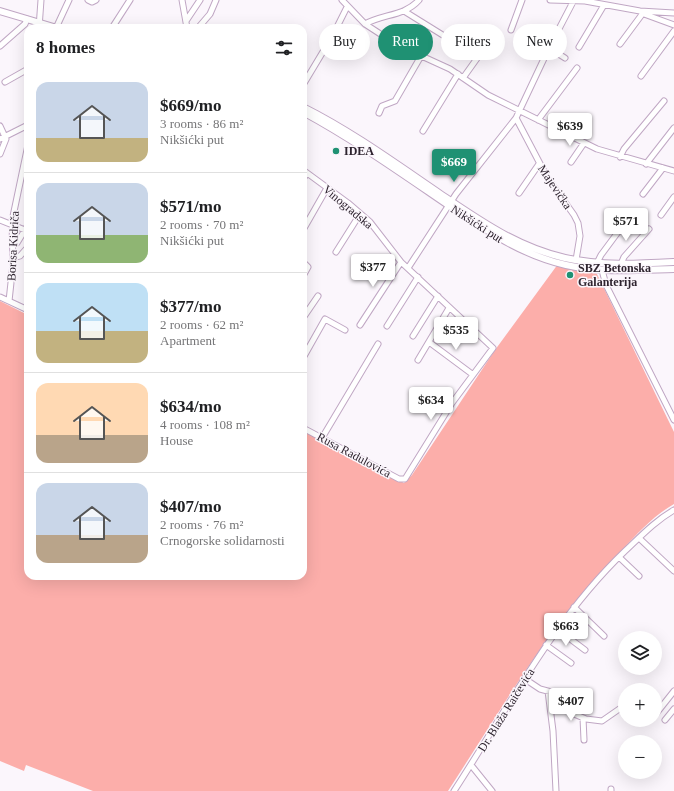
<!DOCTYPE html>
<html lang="en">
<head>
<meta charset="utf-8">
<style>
	:root { --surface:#fff; --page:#f6f6f6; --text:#202124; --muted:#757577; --line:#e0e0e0; --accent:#1f9173 }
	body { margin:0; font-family:"Times New Roman",serif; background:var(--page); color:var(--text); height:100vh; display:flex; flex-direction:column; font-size:15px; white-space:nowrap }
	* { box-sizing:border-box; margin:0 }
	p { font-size:13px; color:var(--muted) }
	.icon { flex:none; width:22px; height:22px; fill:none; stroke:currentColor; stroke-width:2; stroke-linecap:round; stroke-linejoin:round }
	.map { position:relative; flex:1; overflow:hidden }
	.drawer { position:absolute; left:24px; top:24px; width:283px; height:556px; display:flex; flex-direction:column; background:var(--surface); border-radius:12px; box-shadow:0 4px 16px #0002 }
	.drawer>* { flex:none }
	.top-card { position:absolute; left:319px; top:24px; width:295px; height:36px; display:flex; gap:8px }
	.fabs { position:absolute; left:618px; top:631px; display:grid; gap:8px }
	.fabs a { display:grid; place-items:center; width:44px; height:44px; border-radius:50%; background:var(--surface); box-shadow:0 4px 16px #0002; font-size:20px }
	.price { position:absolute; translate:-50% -34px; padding:0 9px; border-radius:4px; background:#fff; color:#222; font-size:13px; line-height:26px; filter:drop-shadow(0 1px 2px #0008) }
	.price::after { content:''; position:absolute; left:50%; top:24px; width:12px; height:9px; margin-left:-6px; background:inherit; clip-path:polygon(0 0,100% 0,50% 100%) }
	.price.on { background:var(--accent); color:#fff }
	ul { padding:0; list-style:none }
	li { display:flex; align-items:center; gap:12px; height:100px; padding:0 12px }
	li+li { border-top:1px solid var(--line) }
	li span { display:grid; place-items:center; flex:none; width:112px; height:80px; border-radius:12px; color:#555 }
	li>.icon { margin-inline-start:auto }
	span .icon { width:48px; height:48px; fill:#fffc; stroke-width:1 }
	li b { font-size:17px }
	h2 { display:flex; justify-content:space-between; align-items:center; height:48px; padding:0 12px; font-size:17px }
	.chip { padding:0 14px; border-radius:18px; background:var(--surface); box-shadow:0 4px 16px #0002; font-size:14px; line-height:36px }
	.chip.on { background:var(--accent); color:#fff }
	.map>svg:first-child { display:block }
	.green { fill:#fcaeaa }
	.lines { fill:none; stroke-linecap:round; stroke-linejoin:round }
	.minor-casing { stroke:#c0a7c4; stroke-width:7 }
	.major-casing { stroke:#c0a7c4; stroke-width:8 }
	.minor { stroke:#fff; stroke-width:5 }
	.major { stroke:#fff; stroke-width:6 }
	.poi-dot { fill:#1f9173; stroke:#fbf6fc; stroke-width:1.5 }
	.labels { text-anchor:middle; stroke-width:3; stroke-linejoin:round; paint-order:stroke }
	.poi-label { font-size:12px; font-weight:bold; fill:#2e242f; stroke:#fbf6fc; text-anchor:start }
	.street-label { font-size:12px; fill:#2e242f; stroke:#fbf6fc }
</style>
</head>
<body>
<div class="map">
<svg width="674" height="791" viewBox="0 0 674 791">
	<rect width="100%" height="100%" fill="#fbf6fc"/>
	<path class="green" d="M558 264 594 268 674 432V504C653 516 638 533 622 550 552 620 502 708 448 791H93L26 765 24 771 0 761V301L28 315V576H303V431L404 483 412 475 495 350Z"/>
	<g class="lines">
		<defs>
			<path id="minor" d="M88 0 92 2 96 0
				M182 0 187 28
				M342 0 365 24 385 37 404 48 450 69 488 95 597 149 674 171
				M550 0 585 1 640 11 674 13
				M404 11 462 47
				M644 14 674 25
				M186 21 200 0
				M365 24C383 14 405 16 419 0
				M39 28 41 0
				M56 28 69 0
				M112 28 130 0
				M198 28 210 14 216 0
				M511 30 522 0
				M620 44 643 13
				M0 46 25 24 27 19
				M579 47 604 5
				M549 48 574 0
				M641 76 674 31
				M463 78 478 57 477 55 469 50
				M5 82 28 69
				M303 85 333 35 347 7
				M379 113 382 106 395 101 421 56
				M516 118 547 177 574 215 578 223 580 236 576 260
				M538 120 577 68
				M0 126 6 139 0 154
				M423 131 458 74
				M0 139 28 125
				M620 157 624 149 664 101
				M571 162 584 143
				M646 164 674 128
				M303 170 348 203 370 222 401 262 493 348 452 403 405 479H399L303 428
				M303 179 307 173
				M519 193 539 164
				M643 194 663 168
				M661 215 674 197
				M0 220 25 230
				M303 230 327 188
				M12 246 17 243 28 225
				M336 252 360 214
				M13 258 20 256 28 247
				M303 262 308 267 303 276
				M597 263 601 255 624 224
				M621 264 624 257 649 229
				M408 268 456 194 516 118 549 48 565 58
				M602 270 606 285 674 420
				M0 297 28 310
				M9 301 13 264 12 221 28 145
				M303 318 318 296
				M360 325 401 262
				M387 326 418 277
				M413 336 438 296
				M429 342 472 374
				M303 358 325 319 345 330
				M418 360 449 308
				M322 438 378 344
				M639 538 674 571
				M619 557 639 576
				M574 607 604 636
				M557 629 585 650
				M546 645 571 663
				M525 679 540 689 555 693 563 706 574 714 586 719 602 721 625 705
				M548 691 553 731 556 791
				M655 715 674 691
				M583 718 584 740
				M665 720 674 709
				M471 765 492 791
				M454 791C508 708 553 620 625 551 641 536 655 521 674 510
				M611 791V789"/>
			<path id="major" d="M0 11 57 28
				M303 107C351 131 395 163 439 193 479 220 517 247 565 258 601 266 637 264 674 262
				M303 112C353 139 401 173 448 205 486 230 521 255 566 265 601 273 638 270 674 269"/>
		</defs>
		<use href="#minor" class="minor-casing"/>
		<use href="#major" class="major-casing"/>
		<use href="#minor" class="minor"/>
		<use href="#major" class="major"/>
	</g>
	<g class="poi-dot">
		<circle cx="336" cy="151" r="4"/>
		<circle cx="570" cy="275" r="4"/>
	</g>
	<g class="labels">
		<g class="poi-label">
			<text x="344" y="155">IDEA</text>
			<text x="578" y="272">SBZ Betonska<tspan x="578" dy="14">Galanterija</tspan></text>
		</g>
		<g class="street-label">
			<text transform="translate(555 187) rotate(56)" y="4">Majevička</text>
			<text transform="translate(348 207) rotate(40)" y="4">Vinogradska</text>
			<text transform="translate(477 224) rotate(33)" y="4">Nikšićki put</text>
			<text transform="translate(13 246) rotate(-87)" y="4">Borisa Kidriča</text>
			<text transform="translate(354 455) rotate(28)" y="4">Rusa Radulovića</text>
			<text transform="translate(506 710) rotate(-58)" y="4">Dr. Blaža Raičevića</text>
		</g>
	</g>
</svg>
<div class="fabs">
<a><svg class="icon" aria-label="layers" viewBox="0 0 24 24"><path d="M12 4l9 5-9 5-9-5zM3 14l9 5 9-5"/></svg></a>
<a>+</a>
<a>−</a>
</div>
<b class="price" style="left:570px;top:147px">$639</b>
<b class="price on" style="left:454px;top:183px">$669</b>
<b class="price" style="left:626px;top:242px">$571</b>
<b class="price" style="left:373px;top:288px">$377</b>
<b class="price" style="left:456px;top:351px">$535</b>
<b class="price" style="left:431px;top:421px">$634</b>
<b class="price" style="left:566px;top:647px">$663</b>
<b class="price" style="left:571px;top:722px">$407</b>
<div class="top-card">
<a class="chip">Buy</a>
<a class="chip on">Rent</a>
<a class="chip">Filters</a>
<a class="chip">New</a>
</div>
<section class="drawer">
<h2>8 homes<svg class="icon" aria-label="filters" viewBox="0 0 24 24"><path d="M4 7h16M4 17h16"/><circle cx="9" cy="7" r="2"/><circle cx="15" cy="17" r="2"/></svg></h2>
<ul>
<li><span style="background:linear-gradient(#c9d6e8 70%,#c2b280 0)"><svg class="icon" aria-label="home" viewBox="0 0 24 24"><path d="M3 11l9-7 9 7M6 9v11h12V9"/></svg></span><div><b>$669/mo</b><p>3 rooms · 86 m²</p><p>Nikšićki put</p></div></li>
<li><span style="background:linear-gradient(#c9d6e8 65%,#8fb573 0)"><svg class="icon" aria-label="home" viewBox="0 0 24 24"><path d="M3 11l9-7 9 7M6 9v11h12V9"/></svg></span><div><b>$571/mo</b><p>2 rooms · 70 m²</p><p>Nikšićki put</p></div></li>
<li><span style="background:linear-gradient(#bfe0f5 60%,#c2b280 0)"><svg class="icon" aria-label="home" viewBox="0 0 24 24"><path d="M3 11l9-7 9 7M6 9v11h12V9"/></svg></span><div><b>$377/mo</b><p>2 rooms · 62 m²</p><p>Apartment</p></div></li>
<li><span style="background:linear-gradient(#ffd9b3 65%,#b9a48a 0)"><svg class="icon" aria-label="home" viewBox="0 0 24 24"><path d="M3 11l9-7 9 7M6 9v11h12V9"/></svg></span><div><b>$634/mo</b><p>4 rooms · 108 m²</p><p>House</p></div></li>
<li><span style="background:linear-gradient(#c9d6e8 65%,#b9a48a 0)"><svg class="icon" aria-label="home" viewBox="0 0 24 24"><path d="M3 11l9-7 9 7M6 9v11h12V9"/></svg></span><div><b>$407/mo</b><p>2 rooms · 76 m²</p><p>Crnogorske solidarnosti</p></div></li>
</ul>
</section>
</div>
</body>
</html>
